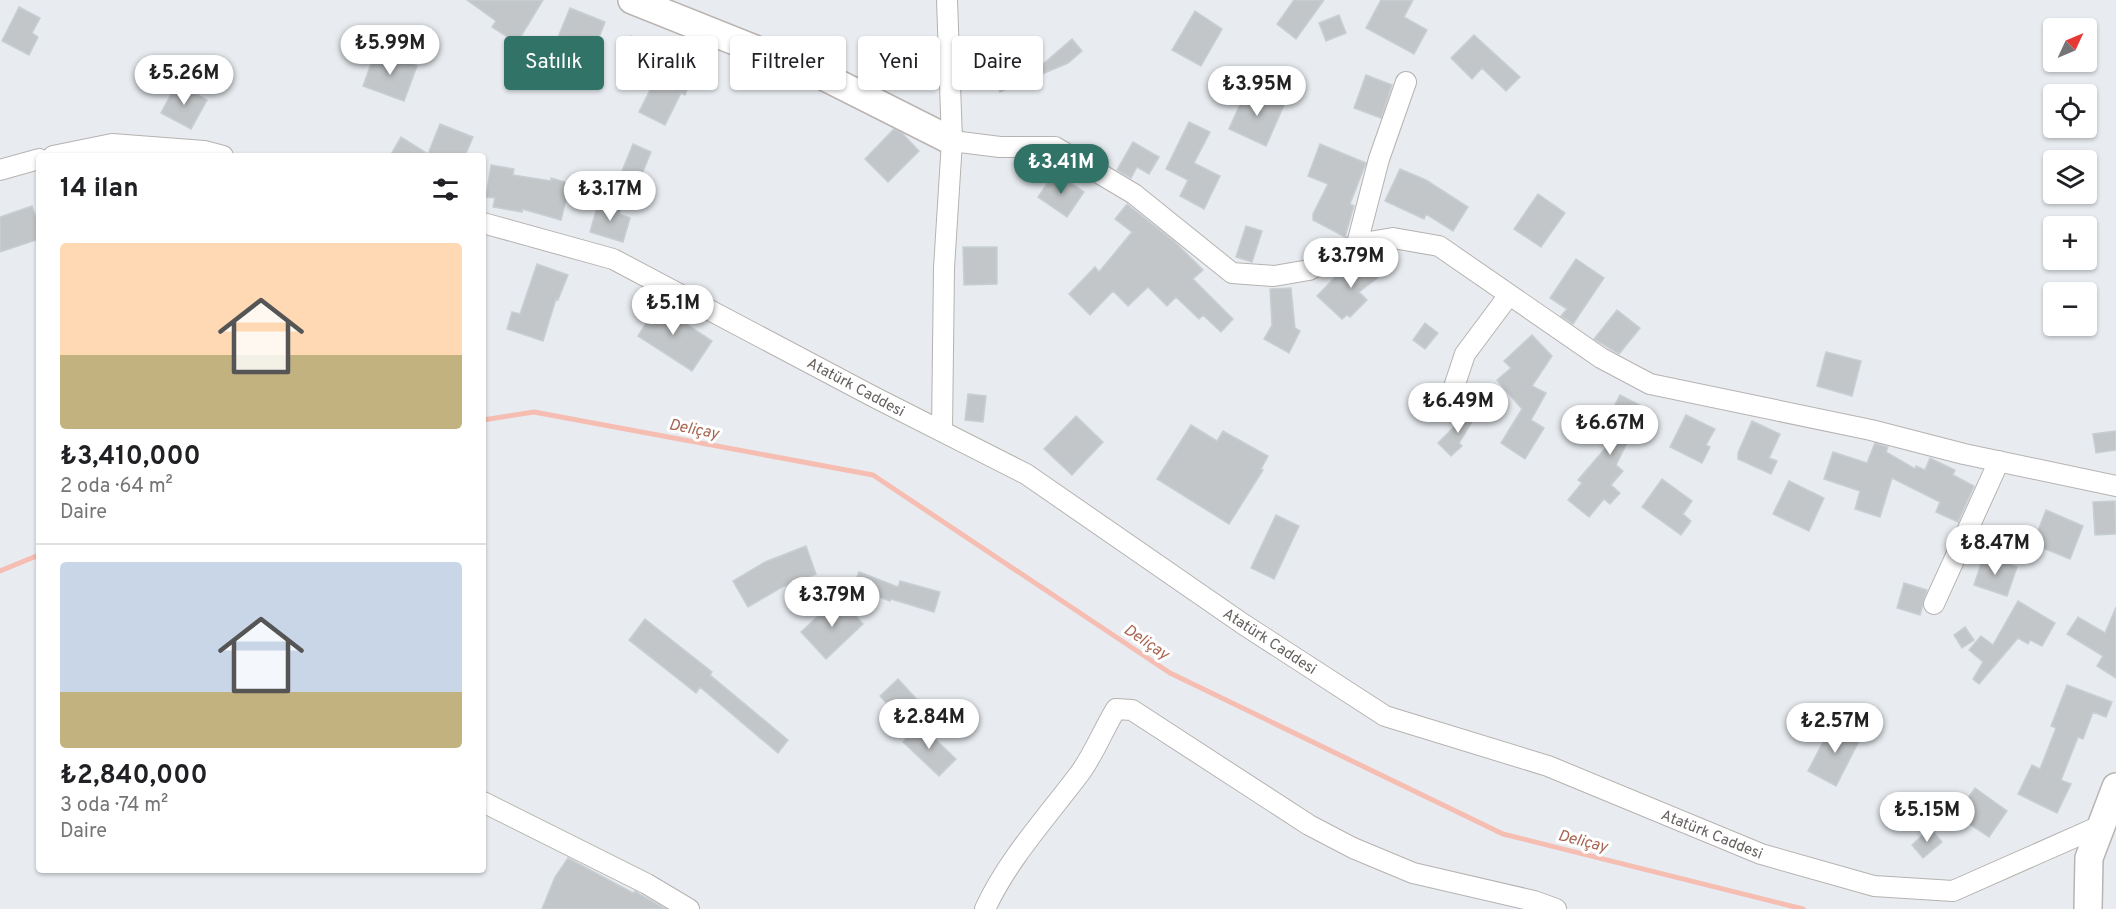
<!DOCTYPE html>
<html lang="tr">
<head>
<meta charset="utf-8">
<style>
	:root { --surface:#fff; --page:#f2f2f2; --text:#202124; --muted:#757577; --line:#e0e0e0; --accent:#327368 }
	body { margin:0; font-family:Overpass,sans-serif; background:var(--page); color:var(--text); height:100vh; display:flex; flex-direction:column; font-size:22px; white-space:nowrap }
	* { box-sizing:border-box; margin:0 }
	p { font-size:20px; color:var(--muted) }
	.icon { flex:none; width:33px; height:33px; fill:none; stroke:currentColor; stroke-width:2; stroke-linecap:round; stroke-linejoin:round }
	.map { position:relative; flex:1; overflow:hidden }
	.side { position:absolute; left:36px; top:153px; width:450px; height:720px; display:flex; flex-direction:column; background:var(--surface); border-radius:6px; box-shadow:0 2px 4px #0004 }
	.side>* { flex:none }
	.top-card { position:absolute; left:504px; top:36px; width:570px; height:54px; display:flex; gap:12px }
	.needle { width:39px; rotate:46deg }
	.buttons { position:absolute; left:2043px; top:18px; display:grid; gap:12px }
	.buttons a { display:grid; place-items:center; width:54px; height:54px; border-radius:6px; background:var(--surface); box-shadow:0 2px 4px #0004; font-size:30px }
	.price { position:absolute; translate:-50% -51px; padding:0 14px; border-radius:21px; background:#fff; color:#222; font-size:20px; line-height:39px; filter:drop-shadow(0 2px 3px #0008) }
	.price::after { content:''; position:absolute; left:50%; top:36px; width:18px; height:14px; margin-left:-9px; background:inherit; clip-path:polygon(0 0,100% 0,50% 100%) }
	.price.selected { background:var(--accent); color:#fff }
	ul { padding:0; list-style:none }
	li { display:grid; align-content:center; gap:12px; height:318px; padding:0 24px }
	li+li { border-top:2px solid var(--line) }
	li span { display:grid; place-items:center; height:186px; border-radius:6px; color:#555 }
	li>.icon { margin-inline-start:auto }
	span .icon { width:108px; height:108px; fill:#fffc; stroke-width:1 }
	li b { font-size:26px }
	h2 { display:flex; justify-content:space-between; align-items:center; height:72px; padding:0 24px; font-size:26px }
	.tag { padding:0 21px; border-radius:6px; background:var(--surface); box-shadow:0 2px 4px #0004; font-size:21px; line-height:54px }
	.tag.selected { background:var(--accent); color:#fff }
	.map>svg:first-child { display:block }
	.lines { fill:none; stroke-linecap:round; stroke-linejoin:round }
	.stream { stroke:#f6bdb2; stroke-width:5 }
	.building { fill:#c3c6c8; stroke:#c7cfd4; stroke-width:1.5 }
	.street-casing { stroke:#b6b2b0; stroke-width:22 }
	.secondary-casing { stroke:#b9b4b2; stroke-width:30 }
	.street { stroke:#fff; stroke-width:20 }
	.secondary { stroke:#fff; stroke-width:27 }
	.labels { text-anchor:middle; stroke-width:6; stroke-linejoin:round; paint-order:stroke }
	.street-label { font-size:15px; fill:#66615f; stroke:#fff }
	.water-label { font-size:16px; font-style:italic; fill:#a7644f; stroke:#fff }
</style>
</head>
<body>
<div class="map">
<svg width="2116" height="909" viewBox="0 0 2116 909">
	<rect width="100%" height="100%" fill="#e8ecf0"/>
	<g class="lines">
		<path class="stream" d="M483 420 534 412 873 475 1170 673 1503 834 1803 909
			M0 571 39 555"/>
	</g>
	<path class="building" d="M467 0H543L517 43 492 27 496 21Z
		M1294 0H1324L1296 39 1277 24Z
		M1381 0H1413L1404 17 1427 30 1414 54 1366 28Z
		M19 7 40 18 32 33 38 37 29 55 2 41Z
		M570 8 605 22 590 61 554 47Z
		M1195 11 1222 29 1201 66 1172 50Z
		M1339 15 1346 33 1326 41 1319 23Z
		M1474 35 1520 77 1506 91 1482 68 1472 79 1451 58Z
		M631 36 699 60 685 95 681 93 665 125 639 112 650 90 626 81 629 72 620 68Z
		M1072 39 1082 51 1068 63 1000 92 988 61 1035 42 1043 64Z
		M376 50 417 66 404 101 363 86Z
		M1366 75 1392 85 1381 118 1354 108Z
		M177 83 207 100 191 129 161 113Z
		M1247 89 1284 105 1266 146 1229 129Z
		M1189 122 1210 132 1194 163 1220 176 1204 209 1180 196 1188 180 1166 169Z
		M440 124 473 137 465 156H390L401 137 428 154Z
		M894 129 902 133 919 151 888 182 865 159Z
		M1133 142 1159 157 1149 174 1137 167 1131 178 1117 170Z
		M633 144 651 152 638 184 620 176Z
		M1320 144 1366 163 1350 204 1354 206 1345 237 1313 220V214L1328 184 1308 176Z
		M491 165 514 169 513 175 551 181V178L588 189 584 205 566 200 561 220 522 209V212L493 207 495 198 486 197Z
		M1400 169 1426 180 1468 207 1453 231 1426 214 1424 219 1385 201Z
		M1055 172 1084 192 1067 217 1038 197Z
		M1538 194 1565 213 1541 247 1514 229Z
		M599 200 621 207 619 214 630 218 623 242 590 232Z
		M1127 204 1176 243 1203 270 1193 279 1233 319 1221 332 1203 315 1199 319 1176 297 1167 306 1148 287 1128 306 1113 291 1090 315 1069 294 1095 267 1099 272 1132 232 1115 219Z
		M32 206 39 226V239L0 252V217Z
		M1246 226 1262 231 1252 262 1236 257Z
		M963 247H997V284L964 285Z
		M1379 256 1389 269 1359 292 1367 300 1350 317 1347 315 1342 319 1317 296 1339 273 1347 281Z
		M1576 259 1604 278 1573 324 1561 316 1567 309 1550 298Z
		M537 264 568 275 558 300 556 299 543 341 507 329 512 312 520 314Z
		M1291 288 1295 328 1300 331 1289 353 1264 339 1272 325 1270 289Z
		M648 299 712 341 692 371 638 336 650 317 641 312Z
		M1617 310 1640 328 1619 354 1594 339Z
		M1425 323 1438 333 1425 349 1413 340Z
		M1532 335 1552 356 1532 386 1546 393 1531 420 1544 428 1525 459 1501 443 1522 409 1497 380 1511 368 1504 361Z
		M1826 352 1861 361 1852 396 1817 386Z
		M968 394 986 396 983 422 965 420Z
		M1620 395 1653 412 1641 436 1633 431 1616 465 1623 471 1611 485 1620 493 1610 504 1604 499 1589 517 1568 500 1582 483 1578 480 1615 437 1602 430Z
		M1473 408 1478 412 1459 443 1462 446 1451 456 1438 443Z
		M1686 415 1715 429 1706 445 1710 447 1702 463 1670 447Z
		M1076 416 1103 442 1072 475 1044 449Z
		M1752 421 1780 434 1769 458 1777 461 1771 474 1738 459V453Z
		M1191 425 1217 441 1223 431 1268 456 1261 469 1263 470 1229 524 1157 479Z
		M2116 431V450L2096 453 2093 434Z
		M1875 443 1888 447 1886 452 1915 469 1916 466 1925 470 1930 458 1955 470 1953 475 1974 486 1958 522 1936 512 1940 502 1892 478 1880 517 1855 509 1860 491 1824 479 1833 452 1867 463Z
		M1662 479 1692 501 1683 514 1691 521 1681 535 1642 507Z
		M1789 481 1824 498 1809 531 1773 514Z
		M2115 501 2116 534 2095 535 2093 502Z
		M2046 510 2083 526 2070 559 2033 544Z
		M1276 515 1299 526 1274 579 1251 568Z
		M806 546 816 574 782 587 748 607 733 581 765 562Z
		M1984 555 2017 567 2007 596 1974 585Z
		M859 572 898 587 900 581 940 592 934 612 891 599 890 601 853 587Z
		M1904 583 1927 590 1920 615 1897 608Z
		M835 600H841L863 624 826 659 801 632Z
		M2018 601 2055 623 2042 646 2030 640 2028 644 2018 638 1979 684 1973 679 1983 662 1969 650 1981 636 1993 645Z
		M2116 607V678L2097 666 2103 656 2067 634 2078 617 2105 633Z
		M645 619 712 672 710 675 788 740 778 753 700 687 696 693 629 640Z
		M1965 627 1974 640 1962 648 1954 635Z
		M898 679 922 705 904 722 880 696Z
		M2067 685 2112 702 2106 717 2093 712 2083 739 2078 737 2061 780 2071 784 2057 813 2018 794 2032 765 2040 769 2056 728 2051 726Z
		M1833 723 1861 737 1836 786 1808 771Z
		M919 724 956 759 939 776 903 742Z
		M1975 788 2007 811 1989 837 1956 815Z
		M1930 828 1942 842 1923 858 1912 845Z
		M568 858 633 893 635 891 641 895 666 909H542L555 877Z"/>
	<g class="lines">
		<defs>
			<path id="street" d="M952 141 1000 147H1055L1134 194 1232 273 1274 276 1309 270 1357 244 1393 238 1439 246 1601 358 1650 384 1871 430 1964 454 2116 486
				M53 156 112 144 204 151 223 156
				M0 170 39 159
				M483 223 613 259 874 397 1026 474 1243 624 1385 716 1548 766 1761 854 1874 886 1953 891 2100 826
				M1357 244 1379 159 1406 82
				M1449 402 1465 354 1509 295
				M942 431 944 268 952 141 947 0
				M1934 604 1999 461
				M483 802 647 884 689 909
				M985 909C1008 859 1047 817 1080 773 1094 754 1103 730 1116 709L1132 710 1309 825 1353 848 1413 873 1534 901 1556 909"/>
			<path id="secondary" d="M632 0 825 77 952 141
				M2088 909 2089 858 2116 787"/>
		</defs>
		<use href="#street" class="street-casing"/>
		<use href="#secondary" class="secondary-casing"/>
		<use href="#street" class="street"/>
		<use href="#secondary" class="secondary"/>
	</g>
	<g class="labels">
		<g class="street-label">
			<text transform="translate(856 387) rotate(28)" y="5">Atatürk Caddesi</text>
			<text transform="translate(1270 641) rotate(33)" y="5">Atatürk Caddesi</text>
			<text transform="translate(1712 834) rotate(22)" y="5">Atatürk Caddesi</text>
		</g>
		<g class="water-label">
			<text transform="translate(694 428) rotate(11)" y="6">Deliçay</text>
			<text transform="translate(1147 641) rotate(34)" y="6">Deliçay</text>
			<text transform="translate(1583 840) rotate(14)" y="6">Deliçay</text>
		</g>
	</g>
</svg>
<div class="buttons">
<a><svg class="needle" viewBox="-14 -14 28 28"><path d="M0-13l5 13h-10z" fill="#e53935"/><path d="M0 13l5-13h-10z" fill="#757577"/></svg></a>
<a><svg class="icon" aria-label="locate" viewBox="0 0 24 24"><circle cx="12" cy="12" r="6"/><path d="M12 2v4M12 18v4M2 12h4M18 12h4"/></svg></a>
<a><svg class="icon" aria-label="layers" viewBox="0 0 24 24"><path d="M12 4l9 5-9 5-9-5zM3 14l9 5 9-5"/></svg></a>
<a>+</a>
<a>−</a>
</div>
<b class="price" style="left:390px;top:76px">₺5.99M</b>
<b class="price" style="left:184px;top:106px">₺5.26M</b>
<b class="price" style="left:1257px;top:117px">₺3.95M</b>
<b class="price selected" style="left:1061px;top:195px">₺3.41M</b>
<b class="price" style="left:610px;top:222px">₺3.17M</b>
<b class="price" style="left:1351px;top:289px">₺3.79M</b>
<b class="price" style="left:673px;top:336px">₺5.1M</b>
<b class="price" style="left:1458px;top:434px">₺6.49M</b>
<b class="price" style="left:1610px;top:456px">₺6.67M</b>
<b class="price" style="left:1995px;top:576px">₺8.47M</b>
<b class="price" style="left:832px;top:628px">₺3.79M</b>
<b class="price" style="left:929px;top:750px">₺2.84M</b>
<b class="price" style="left:1835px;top:754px">₺2.57M</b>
<b class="price" style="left:1927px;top:843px">₺5.15M</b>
<div class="top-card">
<a class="tag selected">Satılık</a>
<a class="tag">Kiralık</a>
<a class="tag">Filtreler</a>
<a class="tag">Yeni</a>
<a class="tag">Daire</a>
</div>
<section class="side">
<h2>14 ilan<svg class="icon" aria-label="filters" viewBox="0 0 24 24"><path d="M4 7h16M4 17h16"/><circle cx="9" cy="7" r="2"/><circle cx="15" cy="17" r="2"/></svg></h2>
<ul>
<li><span style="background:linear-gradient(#ffd9b3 60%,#c2b280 0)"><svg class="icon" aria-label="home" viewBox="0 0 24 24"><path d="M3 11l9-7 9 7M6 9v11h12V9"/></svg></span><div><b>₺3,410,000</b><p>2 oda · 64 m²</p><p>Daire</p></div></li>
<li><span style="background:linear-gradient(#c9d6e8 70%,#c2b280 0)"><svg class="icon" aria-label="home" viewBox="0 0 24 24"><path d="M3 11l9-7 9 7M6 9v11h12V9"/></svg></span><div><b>₺2,840,000</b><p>3 oda · 74 m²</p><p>Daire</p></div></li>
</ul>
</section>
</div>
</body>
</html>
